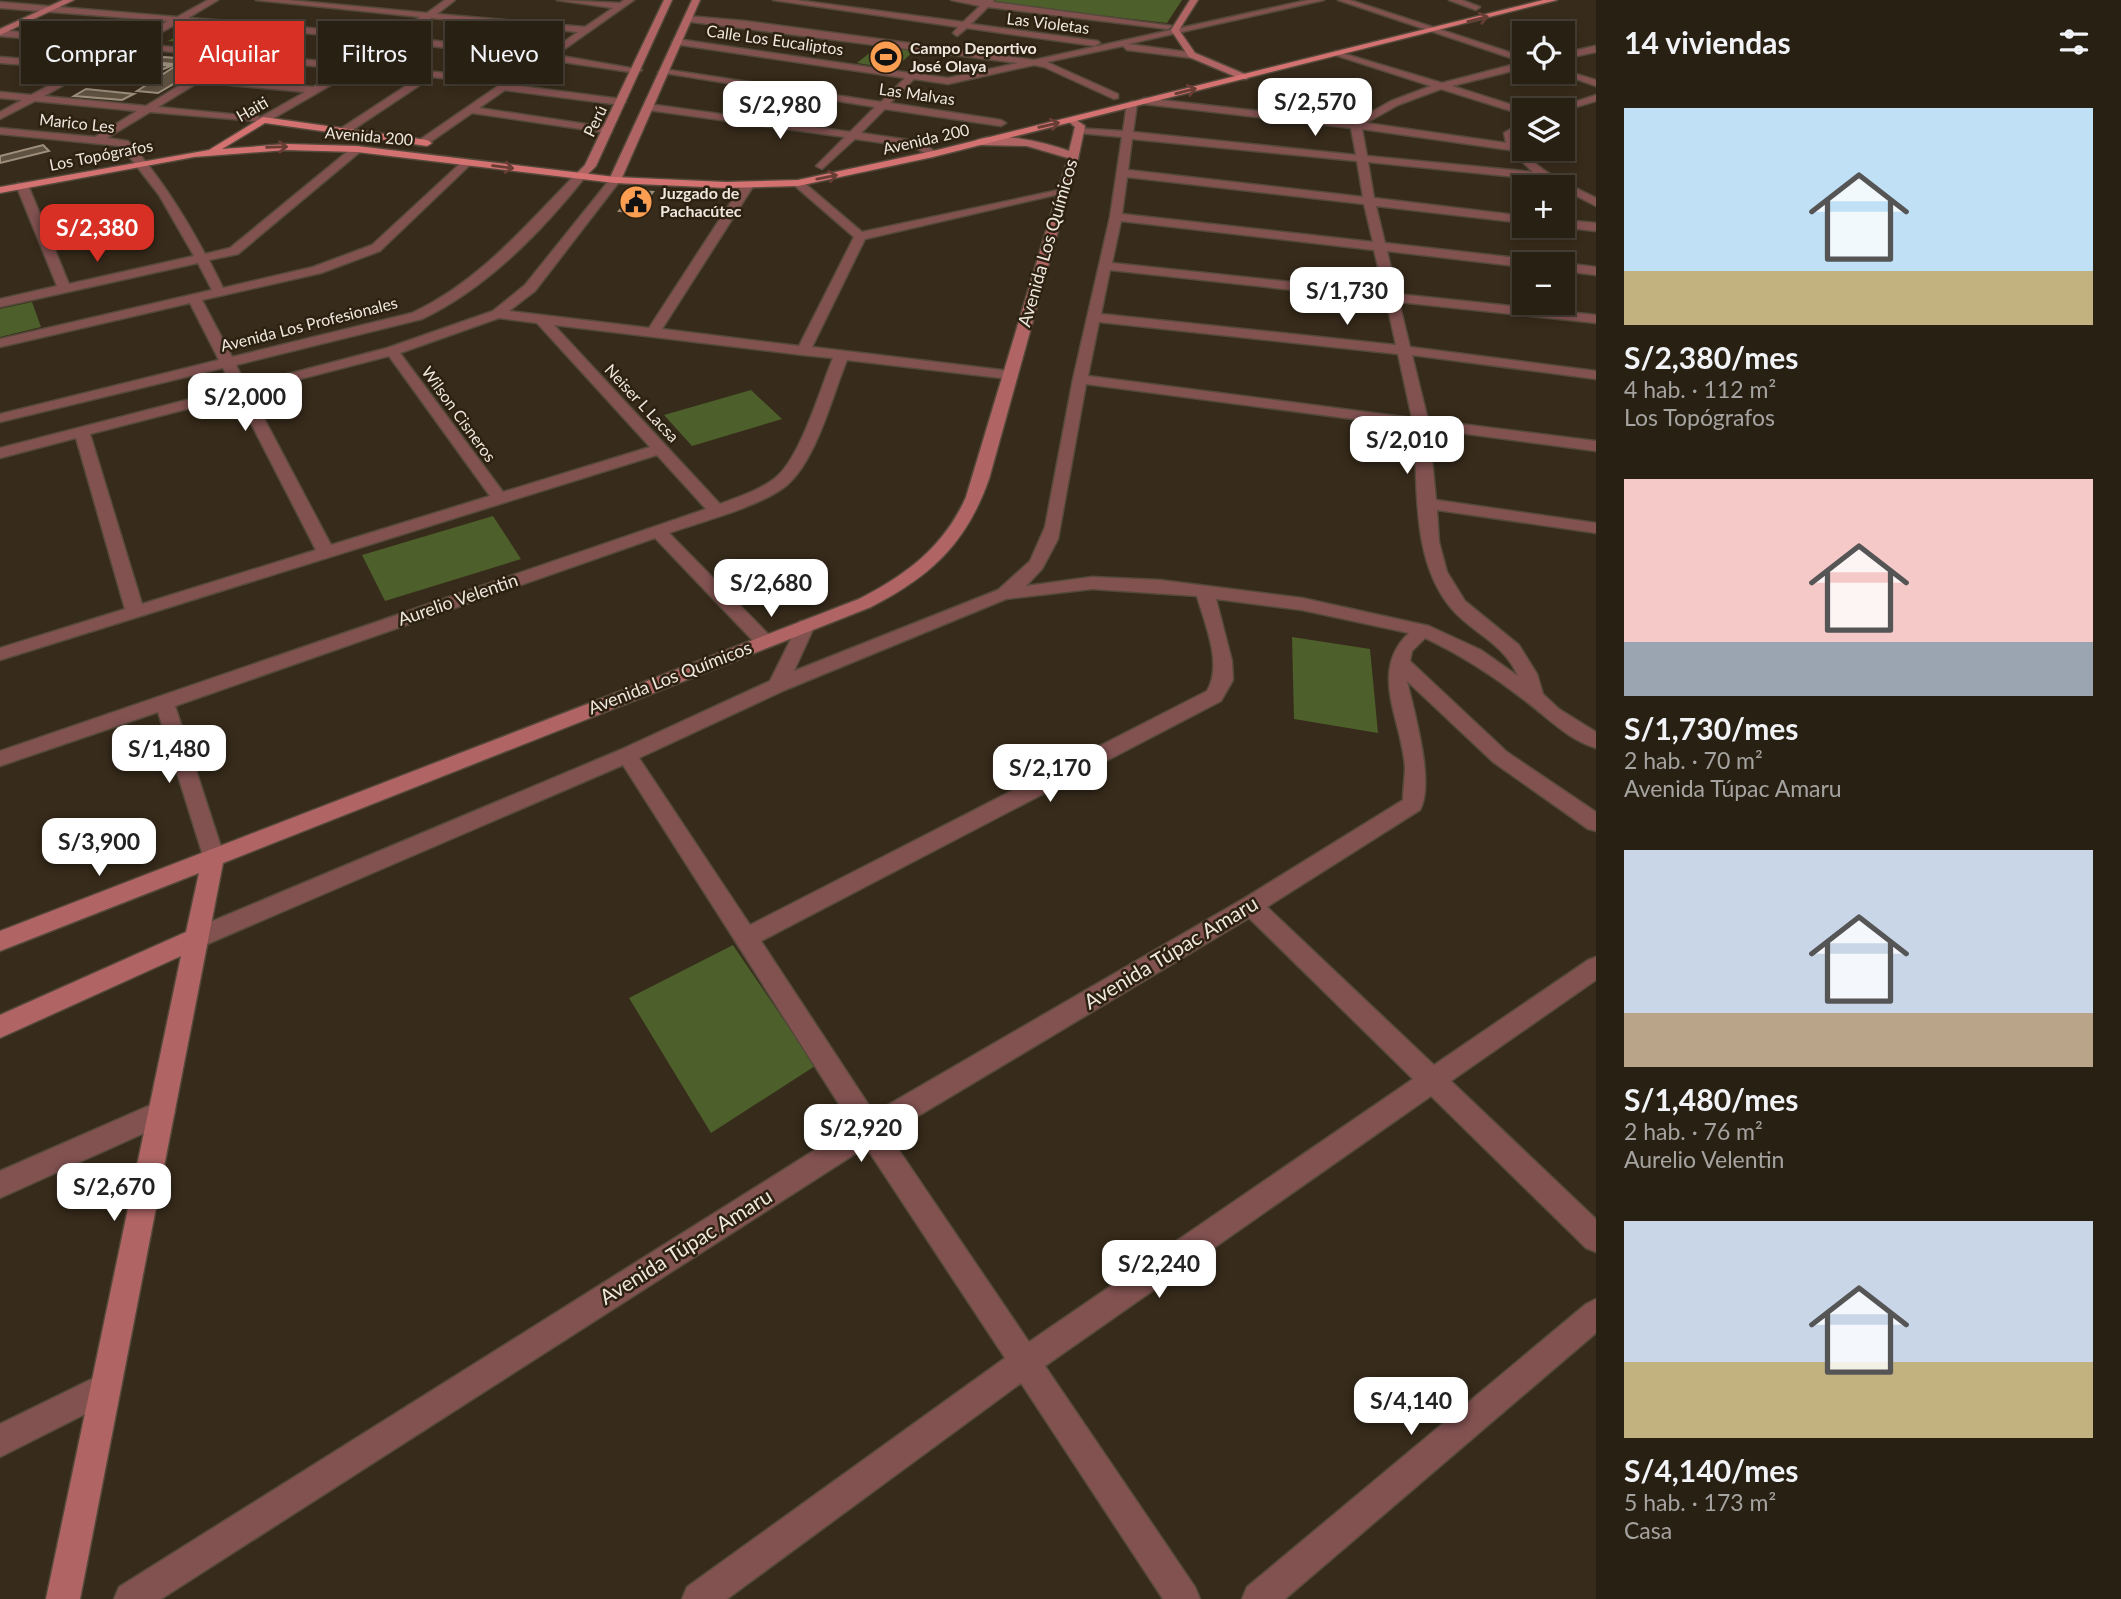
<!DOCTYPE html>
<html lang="es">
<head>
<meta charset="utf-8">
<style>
	:root { --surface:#292014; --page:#352d22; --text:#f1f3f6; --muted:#a5a3a0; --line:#453e34; --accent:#d93025 }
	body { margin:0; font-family:Lato,sans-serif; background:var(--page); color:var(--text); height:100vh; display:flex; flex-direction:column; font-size:26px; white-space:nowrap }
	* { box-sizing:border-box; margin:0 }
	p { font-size:23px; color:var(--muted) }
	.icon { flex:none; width:38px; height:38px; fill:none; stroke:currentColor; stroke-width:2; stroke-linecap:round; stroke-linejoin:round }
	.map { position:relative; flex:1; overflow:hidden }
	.sheet { display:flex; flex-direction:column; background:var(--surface); width:525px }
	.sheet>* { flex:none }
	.top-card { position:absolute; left:21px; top:21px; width:665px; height:63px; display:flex; gap:14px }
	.fabs { position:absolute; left:1512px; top:21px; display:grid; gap:14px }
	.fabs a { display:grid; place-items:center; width:63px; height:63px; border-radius:0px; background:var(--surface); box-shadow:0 4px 10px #0003,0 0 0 2px var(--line); font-size:35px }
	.price { position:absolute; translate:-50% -60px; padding:0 16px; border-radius:14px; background:#fff; color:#222; font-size:23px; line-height:46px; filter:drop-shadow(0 2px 4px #0008) }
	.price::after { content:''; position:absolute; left:50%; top:42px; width:21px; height:16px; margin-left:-10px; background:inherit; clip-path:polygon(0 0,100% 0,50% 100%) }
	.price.current { background:var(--accent); color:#fff }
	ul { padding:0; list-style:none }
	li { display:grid; align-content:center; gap:14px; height:371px; padding:0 28px }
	li span { display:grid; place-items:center; height:217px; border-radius:0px; color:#555 }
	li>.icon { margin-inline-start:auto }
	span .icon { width:126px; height:126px; fill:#fffc; stroke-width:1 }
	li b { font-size:30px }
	h2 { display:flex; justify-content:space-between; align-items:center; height:84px; padding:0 28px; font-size:30px }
	.chip { padding:0 24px; border-radius:0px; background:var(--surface); box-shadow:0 4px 10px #0003,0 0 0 2px var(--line); font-size:24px; line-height:63px }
	.chip.current { background:var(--accent); color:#fff }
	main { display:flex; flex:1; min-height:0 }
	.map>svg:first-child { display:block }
	.green { fill:#4d5f2a }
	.building { fill:#5f5241; stroke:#9e8f7d; stroke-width:2 }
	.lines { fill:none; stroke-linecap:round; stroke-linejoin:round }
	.street-casing { stroke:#54493a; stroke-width:3 }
	.secondary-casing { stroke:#54493a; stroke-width:3 }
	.primary-casing { stroke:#54493a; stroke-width:3 }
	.street { fill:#825251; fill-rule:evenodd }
	.secondary { fill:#b06564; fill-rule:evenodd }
	.primary { fill:#d47272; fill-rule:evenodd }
	.oneway { stroke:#673d34 }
	.labels { text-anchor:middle; stroke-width:5; stroke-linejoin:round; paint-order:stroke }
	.far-street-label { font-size:16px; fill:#efe7dd; stroke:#2d2112 }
	.far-poi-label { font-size:16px; font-weight:bold; fill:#efe7dd; stroke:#2d2112; text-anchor:start }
	.street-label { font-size:18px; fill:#efe7dd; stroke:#2d2112 }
	.near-street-label { font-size:21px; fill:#efe7dd; stroke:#2d2112 }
</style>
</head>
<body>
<main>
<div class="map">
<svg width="1596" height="1599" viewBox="0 0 1596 1599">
	<rect width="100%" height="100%" fill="#372b1b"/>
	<path class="green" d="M996 0H1182L1167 23 993 3Z
		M193 27 250 31 226 46 168 41Z
		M878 46 914 51 894 69 857 63Z
		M32 302 41 327 0 337V309Z
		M751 390 782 419 692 446 664 415Z
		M493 516 521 559 385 601 362 555Z
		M1292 637 1370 649 1378 733 1294 719Z
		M733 945 815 1066 711 1133 629 998Z"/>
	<path class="building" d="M164 57 200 60H212L200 67 154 62Z
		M134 61 171 66 159 71 123 67Z
		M174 67 199 69 158 93 137 91Z
		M86 89 134 94 122 100 74 96Z
		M43 145 49 151 0 163V156Z
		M636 191 653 192 637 213 619 211Z"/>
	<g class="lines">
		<defs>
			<path id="street" d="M208 0H218L188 18 280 25 285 23 289 26 393 36 420 17 256 0H288L427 13 445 0H455L437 14 585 27 613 8 557 0 620 3 624 0H634L556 55 642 70 637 73 549 60 512 85 621 99 626 102 621 105 505 90 479 108 612 128V132L608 133 472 113 426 145H418V141L501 84 432 77 348 133H340V129L421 76 357 70 267 122 150 112 107 138 128 141C159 175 183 213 205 254L230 248 353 147H361V151L238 254 209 260 223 288 313 267 372 245 464 160 473 162 380 251 321 273 202 300 232 357 412 313C480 281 525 226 576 174L586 176C541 232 487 288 422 319L236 365 246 385 387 348 493 311 525 285 611 178H619V182L535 291 509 311 649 328 742 185 748 182 754 185 662 329 799 346 854 237 794 185V181H802L862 232 1068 188V192L865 239 812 347 1010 371 1017 375 1010 379 847 360C832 396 817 459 787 485 762 506 701 522 669 533L772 638 774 642 772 646H758L655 538 175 706 224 856 221 862 213 865 205 862 158 712 0 766V751L706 509 657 455 0 660V648L125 609 76 438 0 458V448L233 388 223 368 0 422V414L219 360 190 303 0 347V339L212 290 198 263 0 307V299L57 286 16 185 18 183 28 185 69 284 194 256 159 195 121 146 0 134V128L95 137 137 111 35 101 0 119V112L22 100 0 98V92L31 95 80 69 0 63V57L89 64 120 47 0 36V30L129 43 168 21 0 8V2L177 17ZM431 18 578 32 546 54 404 37ZM180 22 272 30 234 53 140 44ZM283 31 387 41 353 64 246 54ZM397 42 539 59 509 79 364 65ZM132 48 226 57 146 106 44 96ZM238 59 345 69 313 87 208 77ZM199 82 305 92 261 117 158 107ZM499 318 537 323 650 447 503 492 400 353ZM554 325 803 355 833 358C820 389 800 460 774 479 758 491 738 497 720 504ZM389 356 490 496 331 545 250 392ZM237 396 316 550 142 604 90 434Z
				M773 0H796L963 22 980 6 951 0H994L993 2 1172 26 1168 29 988 7 971 24 1098 41 1100 43 1095 46 967 28 957 36 953 33 958 27Z
				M1308 0H1324L1128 44 1195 53V57L1192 58 1127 50 1123 46 1047 62 1118 94V98L1114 99 1044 67 1034 65 948 84 914 79 890 103 1001 120 1006 123 1001 126 885 109 861 133 916 141 937 152 938 154 933 157 913 147 855 139 822 169 816 166 845 137 648 110 643 107 648 104 850 132 875 107 658 72 663 69 881 102 905 78 674 44 672 42 677 39 910 73 918 67 923 70 919 74 948 78 1018 63 684 21 687 16 745 21 1034 60Z
				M1338 0H1350L1524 57V68L1452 86 1528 110H1524V115L1441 89 1398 105 1366 123 1506 143 1504 133 1524 121V129L1514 136C1528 168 1566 183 1596 198V206L1545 180 1368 162 1374 198 1524 216V223L1376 206 1385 243 1535 260 1541 264H1524V267L1387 251 1397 294 1596 315V323L1399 302 1410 347 1596 371V379L1412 355 1428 420 1596 441V451L1429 429 1436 500 1596 523V533L1437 510 1439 542 1447 572 1465 601 1519 645 1537 674 1543 694 1559 709 1596 732V748C1568 740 1546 716 1523 699 1492 675 1461 655 1425 638L1412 651 1410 661 1507 752 1596 812V831L1588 829 1493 762 1407 681C1414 711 1435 783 1420 810L1267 907 1434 1065 1588 960 1596 957V980L1451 1081 1596 1219V1252L1586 1248 1431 1096 1045 1366 1195 1587 1200 1599H1163L1021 1383 727 1599H682L687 1587 1005 1358 866 1147 161 1599H114L119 1587 853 1126 623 765 205 945 197 948 189 945 185 938 189 931 620 750 770 681 800 621H812L815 625 794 671 998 590 1030 561 1045 527 1073 379 1110 217 1122 137 1079 133 1074 130 1075 128 1123 131 1127 104 1132 101 1137 104 1133 132 1356 155 1351 128 1144 104 1139 101 1144 98 1354 122 1391 101 1431 86 1335 55V51L1442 83 1523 62ZM1362 129 1510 150 1533 172 1367 156ZM1132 139 1357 161 1363 197 1128 170ZM1127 177 1364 204 1373 242 1122 214ZM1121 221 1374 250 1384 292 1112 263ZM1110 270 1386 300 1396 345 1101 314ZM1099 322 1398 354 1412 418 1088 376ZM1086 384 1414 427C1418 486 1411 560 1451 608 1473 634 1503 642 1518 676L1481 650 1429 626 1302 598 1160 580 1092 577 1026 586 1042 569 1058 539ZM1092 589 1197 596C1205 625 1223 664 1207 691L750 925 639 758 785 690 1006 599ZM1216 599 1302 610 1409 633C1368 671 1402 720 1405 767 1405 778 1403 789 1403 800L1243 899 874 1113 761 941 1221 701 1233 680 1232 661ZM1249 918 1413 1079 1029 1342 888 1134Z
				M1449 0H1462L1480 7 1476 10Z
				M1595 46 1596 52 1563 59V53Z
				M1563 70 1596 80V86L1556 72Z
				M1596 95V101L1563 111 1550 110Z
				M1563 220 1596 223V231L1559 227 1563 226Z
				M1563 263 1596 267V275L1563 271V264H1559Z
				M162 1100 171 1103 175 1112 171 1121 0 1198V1171Z
				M1596 1299V1333L1285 1599H1242L1247 1587 1586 1304Z
				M106 1372 117 1376 121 1387 117 1398 0 1457V1424Z"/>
			<path id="secondary" d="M63 0H74L0 35V29Z
				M664 0H672L596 166 584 178H576L574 176 585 165Z
				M692 0H700L621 180 611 182 609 180Z
				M1190 0H1198L1179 30 1195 53 1247 75V79H1241L1189 57 1171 30Z
				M1072 117 1085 126 1078 159 989 479C966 544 931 576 871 607L223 863 80 1599H46L181 956 0 1038V1015L186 932 199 873 0 951V931L859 599C906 575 944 547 966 497L1068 158 1027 146 978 145 973 142C992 129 1048 143 1069 151L1075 127 1067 120Z"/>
			<path id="primary" d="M1543 0H1557L933 157 798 186 726 188 615 183 357 152 287 150 194 157 0 193V187L209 150 263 117 427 140 432 143 427 146 265 123 222 149 287 144 357 146 615 177 726 182 798 180 933 151Z"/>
		</defs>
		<use href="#street" class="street-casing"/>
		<use href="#secondary" class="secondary-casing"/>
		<use href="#primary" class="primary-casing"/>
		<use href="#street" class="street"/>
		<use href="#secondary" class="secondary"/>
		<use href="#primary" class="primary"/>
	</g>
	<defs><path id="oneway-shaft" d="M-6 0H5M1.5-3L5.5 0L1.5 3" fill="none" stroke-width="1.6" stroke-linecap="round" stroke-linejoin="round" transform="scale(1.75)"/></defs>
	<g class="oneway">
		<use href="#oneway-shaft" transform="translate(1478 19) rotate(-14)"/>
		<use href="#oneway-shaft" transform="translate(1186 91) rotate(-14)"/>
		<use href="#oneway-shaft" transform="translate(1049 125) rotate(-13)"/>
		<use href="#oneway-shaft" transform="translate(277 147) rotate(-2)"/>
		<use href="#oneway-shaft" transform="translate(503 167) rotate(7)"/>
		<use href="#oneway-shaft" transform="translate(827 177) rotate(-11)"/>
	</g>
	<defs>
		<symbol id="stadium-disc" viewBox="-11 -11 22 22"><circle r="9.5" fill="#fb9e51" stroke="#2d2112"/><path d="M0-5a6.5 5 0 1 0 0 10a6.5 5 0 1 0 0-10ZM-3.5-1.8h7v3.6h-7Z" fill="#111"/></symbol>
		<symbol id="civic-disc" viewBox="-11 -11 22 22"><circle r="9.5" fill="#fb9e51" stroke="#2d2112"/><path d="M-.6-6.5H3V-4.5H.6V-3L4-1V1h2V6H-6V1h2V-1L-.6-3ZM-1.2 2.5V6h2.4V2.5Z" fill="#111"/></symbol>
	</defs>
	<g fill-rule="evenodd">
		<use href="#stadium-disc" x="867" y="38" width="38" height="38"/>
		<use href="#civic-disc" x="617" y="183" width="38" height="38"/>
	</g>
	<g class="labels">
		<g class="far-street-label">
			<text transform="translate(1048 23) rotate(7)" y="6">Las Violetas</text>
			<text transform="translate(775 40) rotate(8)" y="6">Calle Los Eucaliptos</text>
			<text transform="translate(917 94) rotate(8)" y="6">Las Malvas</text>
			<text transform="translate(252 109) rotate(-30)" y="6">Haiti</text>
			<text transform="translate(595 121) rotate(-64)" y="6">Perú</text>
			<text transform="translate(77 123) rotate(6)" y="6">Marico Les</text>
			<text transform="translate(369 136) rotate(5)" y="6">Avenida 200</text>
			<text transform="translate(926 139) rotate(-13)" y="6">Avenida 200</text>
			<text transform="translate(101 155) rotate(-11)" y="6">Los Topógrafos</text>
			<text transform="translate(309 324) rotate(-14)" y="6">Avenida Los Profesionales</text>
			<text transform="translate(642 403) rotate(47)" y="6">Neiser L Lacsa</text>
			<text transform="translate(459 414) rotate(54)" y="6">Wilson Cisneros</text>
		</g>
		<g class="far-poi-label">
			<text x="910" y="54">Campo Deportivo<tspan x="910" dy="18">José Olaya</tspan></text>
			<text x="660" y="199">Juzgado de<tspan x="660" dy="18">Pachacútec</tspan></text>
		</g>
		<g class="street-label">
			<text transform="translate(1048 243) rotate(-74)" y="6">Avenida Los Químicos</text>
			<text transform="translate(458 600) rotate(-19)" y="6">Aurelio Velentin</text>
			<text transform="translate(670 678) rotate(-21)" y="6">Avenida Los Químicos</text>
		</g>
		<g class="near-street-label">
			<text transform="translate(1171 953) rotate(-31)" y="7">Avenida Túpac Amaru</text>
			<text transform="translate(686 1247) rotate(-32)" y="7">Avenida Túpac Amaru</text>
		</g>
	</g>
</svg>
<div class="fabs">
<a><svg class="icon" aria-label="locate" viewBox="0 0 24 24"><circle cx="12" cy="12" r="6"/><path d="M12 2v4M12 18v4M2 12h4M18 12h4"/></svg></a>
<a><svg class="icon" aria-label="layers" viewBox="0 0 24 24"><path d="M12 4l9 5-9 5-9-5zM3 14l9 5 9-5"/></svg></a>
<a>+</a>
<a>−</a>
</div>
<b class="price" style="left:1315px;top:138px">S/2,570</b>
<b class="price" style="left:780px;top:141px">S/2,980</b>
<b class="price current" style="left:97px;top:264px">S/2,380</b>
<b class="price" style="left:1347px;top:327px">S/1,730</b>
<b class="price" style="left:245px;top:433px">S/2,000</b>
<b class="price" style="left:1407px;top:476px">S/2,010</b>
<b class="price" style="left:771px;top:619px">S/2,680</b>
<b class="price" style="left:169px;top:785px">S/1,480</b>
<b class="price" style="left:1050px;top:804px">S/2,170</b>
<b class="price" style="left:99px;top:878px">S/3,900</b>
<b class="price" style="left:861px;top:1164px">S/2,920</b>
<b class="price" style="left:114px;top:1223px">S/2,670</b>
<b class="price" style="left:1159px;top:1300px">S/2,240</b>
<b class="price" style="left:1411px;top:1437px">S/4,140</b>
<div class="top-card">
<a class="chip">Comprar</a>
<a class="chip current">Alquilar</a>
<a class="chip">Filtros</a>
<a class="chip">Nuevo</a>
</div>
</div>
<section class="sheet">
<h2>14 viviendas<svg class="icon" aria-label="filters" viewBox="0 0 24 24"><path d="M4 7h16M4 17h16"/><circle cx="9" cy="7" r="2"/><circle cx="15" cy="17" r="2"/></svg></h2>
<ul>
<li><span style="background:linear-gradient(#bfe0f5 75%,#c2b280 0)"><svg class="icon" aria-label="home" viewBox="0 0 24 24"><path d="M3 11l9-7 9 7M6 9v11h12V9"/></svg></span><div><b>S/2,380/mes</b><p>4 hab. · 112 m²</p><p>Los Topógrafos</p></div></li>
<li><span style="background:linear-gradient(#f6c9c9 75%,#9aa5b1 0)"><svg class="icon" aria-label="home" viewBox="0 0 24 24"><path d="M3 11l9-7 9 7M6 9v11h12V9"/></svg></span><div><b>S/1,730/mes</b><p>2 hab. · 70 m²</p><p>Avenida Túpac Amaru</p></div></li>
<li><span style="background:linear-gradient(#c9d6e8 75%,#b9a48a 0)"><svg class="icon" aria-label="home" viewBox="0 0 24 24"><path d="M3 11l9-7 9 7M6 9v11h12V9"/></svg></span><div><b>S/1,480/mes</b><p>2 hab. · 76 m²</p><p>Aurelio Velentin</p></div></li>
<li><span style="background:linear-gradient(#c9d6e8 65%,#c2b280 0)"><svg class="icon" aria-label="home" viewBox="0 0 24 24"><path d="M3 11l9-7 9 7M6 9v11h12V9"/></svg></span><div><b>S/4,140/mes</b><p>5 hab. · 173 m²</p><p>Casa</p></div></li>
</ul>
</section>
</main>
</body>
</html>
